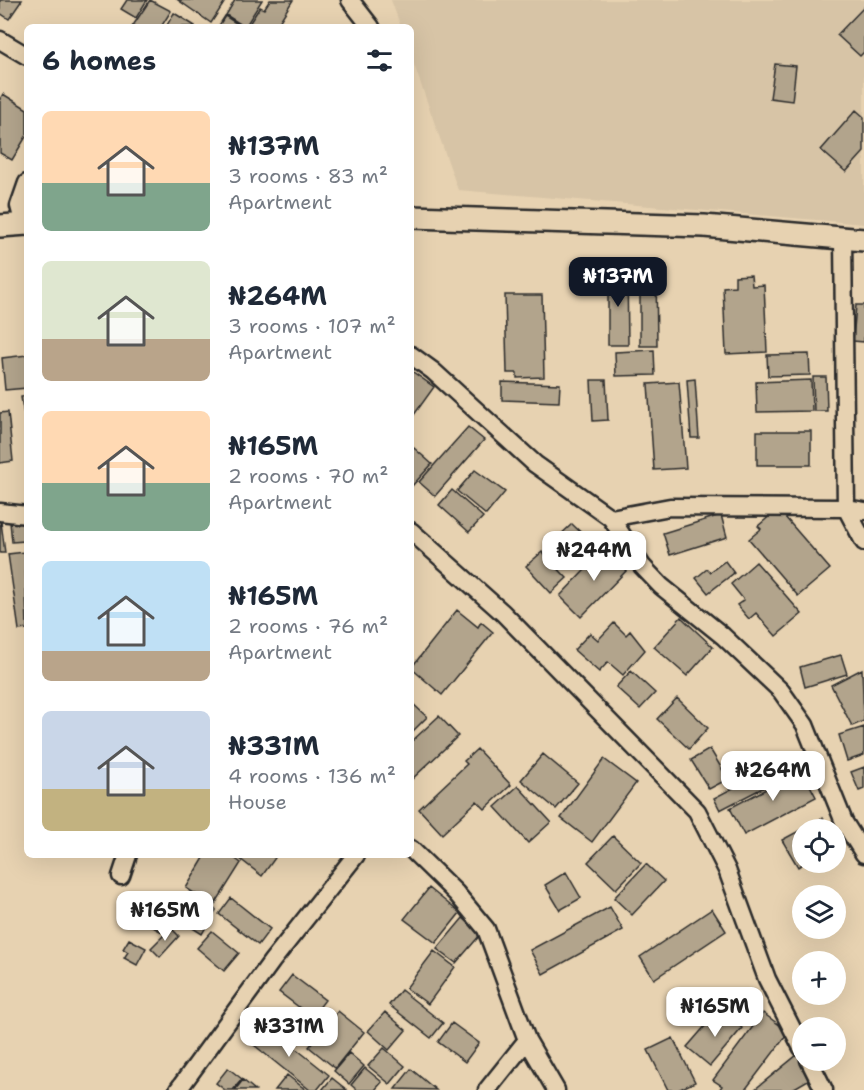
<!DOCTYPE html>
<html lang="en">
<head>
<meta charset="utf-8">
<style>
	:root { --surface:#fff; --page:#f6f6f7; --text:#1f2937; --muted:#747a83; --accent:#111827 }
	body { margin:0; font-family:"Shantell Sans",sans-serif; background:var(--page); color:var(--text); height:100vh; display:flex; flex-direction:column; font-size:22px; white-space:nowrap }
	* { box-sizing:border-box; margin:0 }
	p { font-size:20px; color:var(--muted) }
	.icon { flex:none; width:33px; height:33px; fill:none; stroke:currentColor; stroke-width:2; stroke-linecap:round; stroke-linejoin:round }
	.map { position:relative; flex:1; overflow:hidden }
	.side { position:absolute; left:24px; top:24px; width:390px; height:834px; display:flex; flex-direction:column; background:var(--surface); border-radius:9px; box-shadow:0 6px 24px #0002 }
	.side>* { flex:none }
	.controls { position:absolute; left:792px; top:819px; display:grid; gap:12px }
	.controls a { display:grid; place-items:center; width:54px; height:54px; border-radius:50%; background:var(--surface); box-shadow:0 6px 24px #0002; font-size:30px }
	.price { position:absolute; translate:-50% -51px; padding:0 14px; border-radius:12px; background:#fff; color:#222; font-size:20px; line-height:39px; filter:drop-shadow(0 2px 3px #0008) }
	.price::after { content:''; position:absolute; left:50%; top:36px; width:18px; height:14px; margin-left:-9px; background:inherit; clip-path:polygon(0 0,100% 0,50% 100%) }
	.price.selected { background:var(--accent); color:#fff }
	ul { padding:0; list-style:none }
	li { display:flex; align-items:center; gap:18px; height:150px; padding:0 18px }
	li span { display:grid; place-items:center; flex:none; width:168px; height:120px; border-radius:9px; color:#555 }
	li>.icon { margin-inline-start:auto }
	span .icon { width:72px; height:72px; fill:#fffc; stroke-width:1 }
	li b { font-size:26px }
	h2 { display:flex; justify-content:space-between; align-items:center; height:72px; padding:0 18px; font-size:26px }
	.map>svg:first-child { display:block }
	.built { fill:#d7c4a6 }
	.building { fill:#b2a48c; stroke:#2b2b2b; stroke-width:1.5 }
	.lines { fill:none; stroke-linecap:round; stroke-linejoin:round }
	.minor-casing { stroke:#2b2b2b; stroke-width:21 }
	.tertiary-casing { stroke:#2b2b2b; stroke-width:26 }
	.minor { stroke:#e7d2b1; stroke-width:16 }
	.tertiary { stroke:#e7d2b1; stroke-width:21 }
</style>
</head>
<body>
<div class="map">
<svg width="864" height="1090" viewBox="0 0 864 1090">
	<rect width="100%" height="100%" fill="#e7d2b1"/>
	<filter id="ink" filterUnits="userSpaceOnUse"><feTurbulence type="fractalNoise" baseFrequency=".0167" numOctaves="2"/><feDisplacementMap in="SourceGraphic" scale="12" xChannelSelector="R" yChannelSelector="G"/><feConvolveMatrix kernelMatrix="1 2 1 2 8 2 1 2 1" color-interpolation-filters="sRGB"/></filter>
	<g filter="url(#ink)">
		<path class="built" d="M391 0H864V224L458 190 411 56V27H401Z"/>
		<path class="building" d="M0 0H22L9 19 0 13Z
			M127 0H147L136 18 121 9Z
			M150 0 171 11 161 27H132Z
			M178 0H226L211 23Z
			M235 0H262L245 27 226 15Z
			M270 0H293L276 27H247L260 7 264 9Z
			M864 7V52L860 56 837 35Z
			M174 13 195 26 194 27H166Z
			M225 16 242 27H218Z
			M775 64 796 66 792 101 770 98Z
			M3 94 27 109V135L12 160 0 153V99Z
			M856 110 864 117V152L846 172 821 150Z
			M608 271H627L628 345H608Z
			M640 271H656L657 346H640Z
			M751 275 752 286 764 285 767 352 726 354 723 287 735 286V276Z
			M505 295H542L544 377 517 378V373H507Z
			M856 305H864V342L853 341Z
			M654 350 655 375 616 376 615 352Z
			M809 354 810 375 768 376 767 355Z
			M27 355V388L5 390 2 358Z
			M413 372 434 387 411 419V374Z
			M813 377H826L827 411H814Z
			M695 379 699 438H691L687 380Z
			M591 380H606L608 420 593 421Z
			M811 380 812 411 757 412 756 382Z
			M502 382 560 384 559 402 502 400Z
			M679 382 686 468 654 470 648 384Z
			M27 396V427H26L21 397Z
			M8 412 13 461 0 463V413Z
			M468 427 484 440 435 496 419 482Z
			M757 431H811V465H757Z
			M414 448 432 464 411 487V451Z
			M475 470 505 492 486 515 457 491Z
			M452 490 483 517 469 532 439 505Z
			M778 509 830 569 798 596 749 539 761 529 758 526Z
			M0 514 5 553H0Z
			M721 515 727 537 670 555 663 533Z
			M22 520 25 541 12 542 10 522Z
			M572 524 596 547 580 563 556 539Z
			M606 548 628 569 581 617 560 596Z
			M25 552 27 629 19 630 8 554Z
			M542 552 567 578 551 593 526 566Z
			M725 561 734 573 708 593 696 578 707 569 710 572Z
			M756 562 802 614 776 636 756 613 749 619 737 605 744 600 731 584Z
			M457 610 478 627 481 622 493 632 442 695 411 668Z
			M681 617 713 647 687 676 654 647Z
			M614 623 626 635 630 631 645 650 623 675 608 662 599 672 574 650 590 633 598 640Z
			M841 655 847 674 805 687 800 667Z
			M862 669 864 721 852 726 831 685Z
			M631 671 655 693 640 709 616 687Z
			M677 698 708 728 689 749 657 719Z
			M411 702 427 717 411 733Z
			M439 716 458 736 411 780V742Z
			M864 727V755L847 761 839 735Z
			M477 749 511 785 485 809 477 801 442 834 419 809 467 764 464 761Z
			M710 749 728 779 709 789 691 760Z
			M800 753 807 765 720 810 714 798Z
			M543 754 578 783 556 809 521 780Z
			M604 759 636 783 592 842 561 818Z
			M864 767V789L859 791 851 772Z
			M802 770 816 797 744 835 730 808Z
			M518 786 551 822 528 843 495 807Z
			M823 818 830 830H802V862H806L798 867 782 840Z
			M613 836 641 863 616 889 588 862Z
			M230 855 241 863 214 906 186 888 204 858 202 855Z
			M235 855H271L275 858 262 876Z
			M646 864 664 881 632 915 614 898Z
			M566 872 581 898 560 910 545 885Z
			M429 888 460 913 436 943 404 919Z
			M189 893 216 910 202 934 174 916Z
			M151 896 174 908 162 932 138 919Z
			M231 898 270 929 258 945 219 914Z
			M610 907 623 930 543 974 530 950Z
			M712 909 726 931 654 979 640 957Z
			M463 918 481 934 456 963 437 949Z
			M171 928 179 936 160 957 151 948Z
			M212 931 239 953 224 971 197 948Z
			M129 939 146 948 137 965 124 958 128 952 123 949Z
			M434 951 455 967 428 1004 406 988Z
			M292 975 325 1000 312 1017 279 992Z
			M401 990 443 1023 431 1038 389 1005Z
			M720 1009 742 1028 710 1066 687 1047Z
			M338 1011 364 1032 335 1068 309 1047Z
			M385 1012 406 1030 389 1050 368 1031Z
			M763 1013 789 1032 745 1090H719L722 1086 713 1080Z
			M264 1023 329 1075 317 1090H310L249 1041Z
			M452 1023 479 1043 465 1062 438 1042Z
			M673 1038 695 1082 678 1090H668L648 1050Z
			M384 1048 405 1066 390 1084 368 1066Z
			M802 1051 815 1076 791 1090H754Z
			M349 1053 364 1066 349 1084 334 1071Z
			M228 1068 242 1079 233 1090H225L216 1083Z
			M365 1068 382 1082 375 1090H357L351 1085Z
			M411 1069 436 1090 395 1089Z
			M287 1075 306 1090H275Z
			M332 1078 347 1090H322Z
			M243 1080 255 1090H235Z"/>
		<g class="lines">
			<defs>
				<path id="minor" d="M350 0 371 27
					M0 40 27 56
					M24 225 19 206 27 183
					M843 238 846 508 864 542
					M411 355 433 371 535 464 611 518 642 566 661 586 723 636 781 691 805 725 844 822 864 854
					M0 512 27 515
					M611 518 670 507 846 508 864 511
					M411 531 503 613 697 811 727 870 767 979 802 1048
					M411 849 456 893 486 929 527 1040 556 1090
					M121 876 128 855
					M809 1060 824 1090
					M178 1090 272 961 356 855
					M487 1090 527 1040"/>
				<path id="tertiary" d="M411 217 704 226 864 240
					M0 226 27 224"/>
			</defs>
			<use href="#minor" class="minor-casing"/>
			<use href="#tertiary" class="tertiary-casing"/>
			<use href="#minor" class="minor"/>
			<use href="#tertiary" class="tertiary"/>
		</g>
	</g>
</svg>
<div class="controls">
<a><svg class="icon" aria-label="locate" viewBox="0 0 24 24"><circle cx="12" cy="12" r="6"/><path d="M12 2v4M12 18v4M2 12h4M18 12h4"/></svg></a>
<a><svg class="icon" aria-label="layers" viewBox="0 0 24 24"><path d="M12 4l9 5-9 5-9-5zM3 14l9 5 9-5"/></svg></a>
<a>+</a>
<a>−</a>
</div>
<b class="price selected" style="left:618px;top:308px">₦137M</b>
<b class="price" style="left:594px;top:582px">₦244M</b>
<b class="price" style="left:773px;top:802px">₦264M</b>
<b class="price" style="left:165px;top:942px">₦165M</b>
<b class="price" style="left:715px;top:1038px">₦165M</b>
<b class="price" style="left:289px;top:1058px">₦331M</b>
<section class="side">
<h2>6 homes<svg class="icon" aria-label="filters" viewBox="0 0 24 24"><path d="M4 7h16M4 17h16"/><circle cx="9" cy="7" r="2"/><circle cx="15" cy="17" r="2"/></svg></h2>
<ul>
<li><span style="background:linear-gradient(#ffd9b3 60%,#7fa58c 0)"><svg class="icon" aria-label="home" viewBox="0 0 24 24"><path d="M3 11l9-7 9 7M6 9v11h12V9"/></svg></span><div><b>₦137M</b><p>3 rooms · 83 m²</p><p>Apartment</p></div></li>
<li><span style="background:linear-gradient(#dfe7d0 65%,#b9a48a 0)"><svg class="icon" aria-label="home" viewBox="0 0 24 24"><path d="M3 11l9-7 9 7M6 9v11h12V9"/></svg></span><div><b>₦264M</b><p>3 rooms · 107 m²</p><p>Apartment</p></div></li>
<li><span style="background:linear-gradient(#ffd9b3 60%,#7fa58c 0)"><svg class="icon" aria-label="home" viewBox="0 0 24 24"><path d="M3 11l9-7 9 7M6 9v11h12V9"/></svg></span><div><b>₦165M</b><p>2 rooms · 70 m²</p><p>Apartment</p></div></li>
<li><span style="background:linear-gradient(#bfe0f5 75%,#b9a48a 0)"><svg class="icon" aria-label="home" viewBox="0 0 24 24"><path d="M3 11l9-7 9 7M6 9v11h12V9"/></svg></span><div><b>₦165M</b><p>2 rooms · 76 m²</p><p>Apartment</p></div></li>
<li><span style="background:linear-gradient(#c9d6e8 65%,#c2b280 0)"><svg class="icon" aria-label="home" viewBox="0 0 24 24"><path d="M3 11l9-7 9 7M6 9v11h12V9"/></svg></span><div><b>₦331M</b><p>4 rooms · 136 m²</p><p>House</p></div></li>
</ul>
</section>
</div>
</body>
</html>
